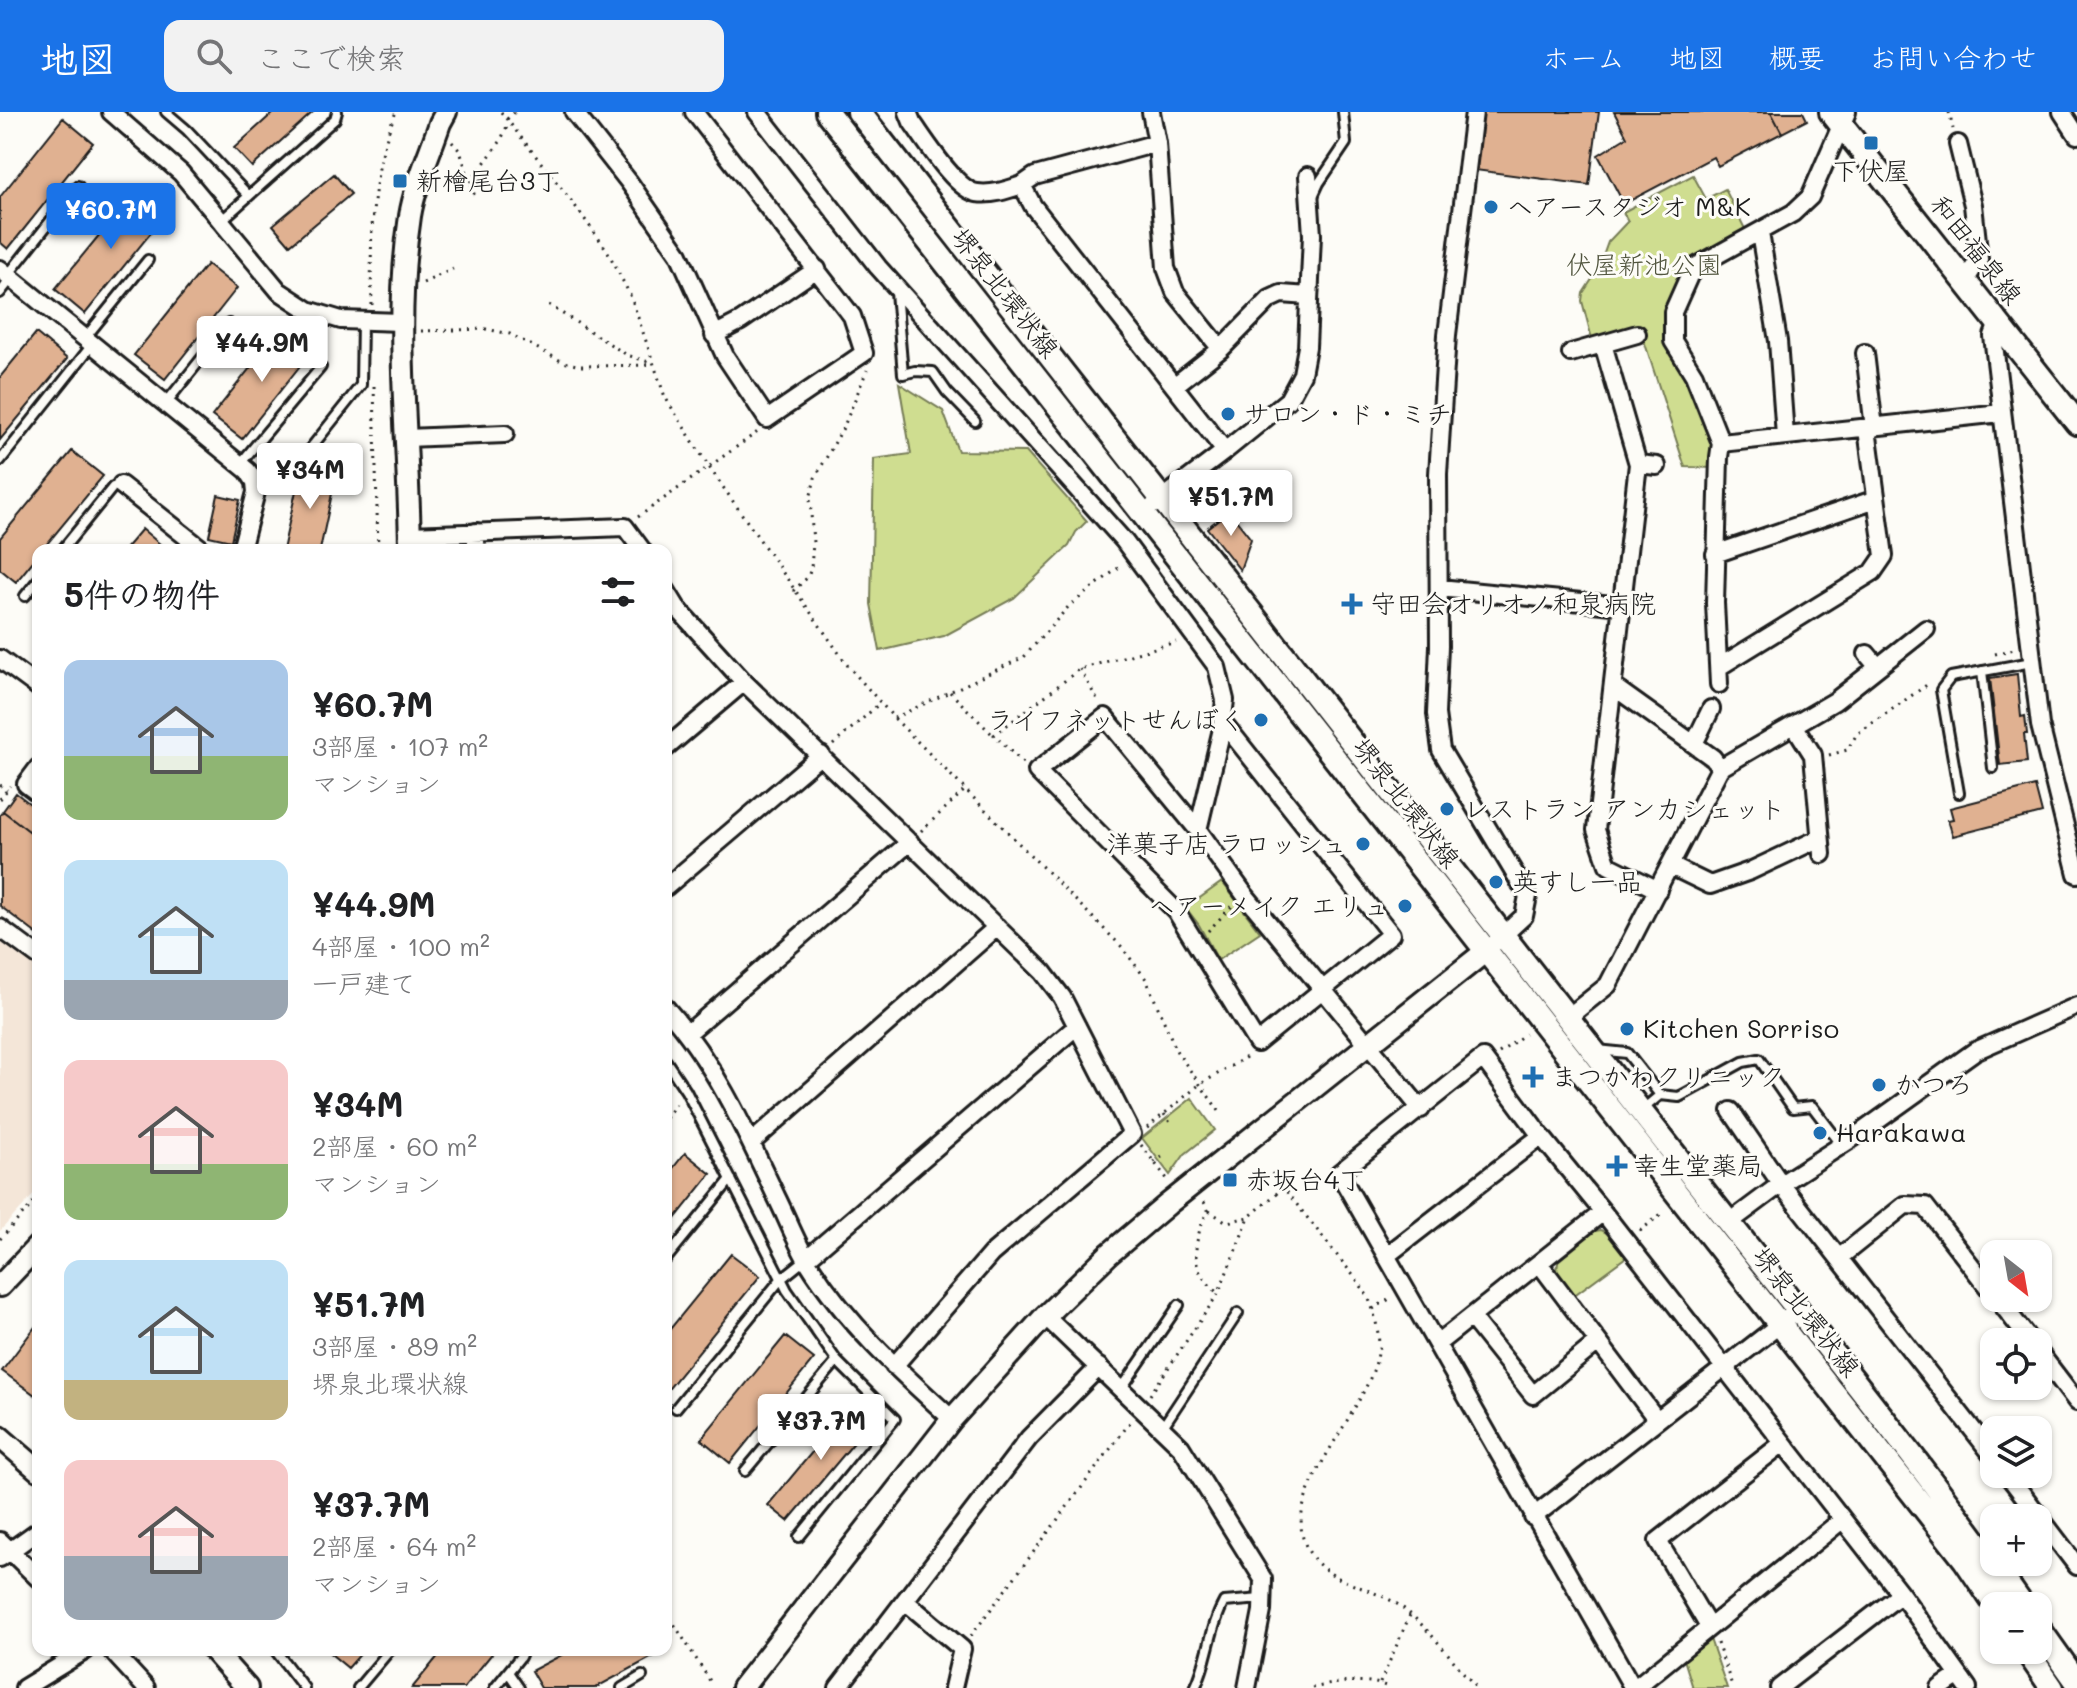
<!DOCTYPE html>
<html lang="ja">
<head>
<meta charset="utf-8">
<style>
	:root { --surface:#fff; --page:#f2f2f2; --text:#202124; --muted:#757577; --accent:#1a73e8 }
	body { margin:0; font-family:Mali,"Klee One",sans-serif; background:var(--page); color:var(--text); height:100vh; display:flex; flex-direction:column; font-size:30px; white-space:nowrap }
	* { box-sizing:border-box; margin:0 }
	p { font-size:26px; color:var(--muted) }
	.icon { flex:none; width:44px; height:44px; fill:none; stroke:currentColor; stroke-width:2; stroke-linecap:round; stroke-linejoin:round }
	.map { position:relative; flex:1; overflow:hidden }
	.panel { position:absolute; left:32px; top:432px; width:640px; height:1112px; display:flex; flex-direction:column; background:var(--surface); border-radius:16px; box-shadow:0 2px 6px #0004 }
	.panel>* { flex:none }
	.needle { width:52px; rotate:149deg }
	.tools { position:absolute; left:1980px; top:1128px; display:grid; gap:16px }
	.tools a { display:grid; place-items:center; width:72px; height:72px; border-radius:16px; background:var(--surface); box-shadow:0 2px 6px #0004; font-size:40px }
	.price { position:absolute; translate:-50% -68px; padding:0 18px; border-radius:8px; background:#fff; color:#222; font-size:26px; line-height:52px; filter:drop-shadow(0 2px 4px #0008) }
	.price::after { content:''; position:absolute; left:50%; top:48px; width:24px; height:18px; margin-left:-12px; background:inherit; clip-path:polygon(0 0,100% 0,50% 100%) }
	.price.current { background:var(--accent); color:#fff }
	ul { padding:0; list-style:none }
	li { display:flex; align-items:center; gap:24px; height:200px; padding:0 32px }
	li span { display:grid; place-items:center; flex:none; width:224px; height:160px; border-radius:16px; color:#555 }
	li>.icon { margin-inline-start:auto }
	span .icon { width:96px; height:96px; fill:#fffc; stroke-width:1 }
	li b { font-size:34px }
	h2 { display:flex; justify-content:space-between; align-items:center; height:96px; padding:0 32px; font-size:34px }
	header { display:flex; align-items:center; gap:48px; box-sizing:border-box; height:112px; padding:0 40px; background:var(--accent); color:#fff }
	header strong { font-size:38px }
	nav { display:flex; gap:44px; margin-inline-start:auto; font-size:28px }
	.search { width:560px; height:72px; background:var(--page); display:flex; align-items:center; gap:20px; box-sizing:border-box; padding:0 28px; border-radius:16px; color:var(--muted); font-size:30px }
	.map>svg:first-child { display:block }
	.built { fill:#f4e6d8 }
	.green { fill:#cfdd90; stroke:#767c56; stroke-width:2 }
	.building { fill:#e0b191; stroke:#1c1c1c; stroke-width:2 }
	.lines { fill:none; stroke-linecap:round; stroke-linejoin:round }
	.service-casing { stroke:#1c1c1c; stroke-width:14 }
	.minor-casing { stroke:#1c1c1c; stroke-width:22 }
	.tertiary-casing { stroke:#1c1c1c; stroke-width:26 }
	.secondary-casing { stroke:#1c1c1c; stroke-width:28 }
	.path { stroke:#1c1c1c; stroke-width:3; stroke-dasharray:2 6; stroke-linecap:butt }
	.service { stroke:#fdfcf7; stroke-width:8 }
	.minor { stroke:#fdfcf7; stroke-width:16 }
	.tertiary { stroke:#fdfcf7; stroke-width:20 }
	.secondary { stroke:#fdfcf7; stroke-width:22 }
	.poi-dot { fill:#1f6fb2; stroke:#fdfcf7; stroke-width:3 }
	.labels { text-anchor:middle; stroke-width:6; stroke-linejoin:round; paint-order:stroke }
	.poi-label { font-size:26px; fill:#1c1c1c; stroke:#fdfcf7; text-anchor:start }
	.street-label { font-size:26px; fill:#1c1c1c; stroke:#fdfcf7 }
	.park-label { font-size:26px; fill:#52563f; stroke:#fdfcf7 }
</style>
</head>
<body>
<header>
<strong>地図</strong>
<div class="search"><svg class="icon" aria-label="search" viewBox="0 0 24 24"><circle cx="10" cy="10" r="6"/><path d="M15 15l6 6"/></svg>ここで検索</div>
<nav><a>ホーム</a><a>地図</a><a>概要</a><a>お問い合わせ</a></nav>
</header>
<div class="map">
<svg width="2077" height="1576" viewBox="0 0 2077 1576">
	<rect width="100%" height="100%" fill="#fdfcf7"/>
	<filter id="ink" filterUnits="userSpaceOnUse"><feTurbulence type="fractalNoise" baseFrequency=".0125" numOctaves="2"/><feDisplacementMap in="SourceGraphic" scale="16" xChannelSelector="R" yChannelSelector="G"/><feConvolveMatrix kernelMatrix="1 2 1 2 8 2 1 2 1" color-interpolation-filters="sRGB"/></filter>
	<g filter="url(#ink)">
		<path class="built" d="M0 827 38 855V1078L0 1119Z"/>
		<path class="green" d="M1693 63 1706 87 1725 77 1746 119 1693 146 1686 156 1668 203 1690 271 1714 327 1713 356 1685 355 1639 213 1592 227 1582 189 1583 181 1598 158 1608 130 1628 109 1623 100Z
			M899 271 943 299 958 339 1026 340 1087 409 1076 420 1069 434 1014 486 944 524 880 539 871 492 874 347 911 342Z
			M1222 770 1260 820 1218 848 1199 813 1186 796Z
			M1192 986 1215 1018 1185 1042 1170 1063 1142 1026Z
			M1601 1118 1610 1123 1626 1145 1573 1184 1557 1161 1558 1149 1595 1119Z
			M1710 1527 1727 1576H1693L1684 1547Z"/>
		<path class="building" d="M274 0H313L252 55 234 36Z
			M1483 0H1599L1589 73 1475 58Z
			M1614 0H1771L1782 21 1718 54 1713 45 1624 92 1598 43 1627 25Z
			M1771 0H1803L1807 8 1782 21Z
			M63 6 93 31 8 137 0 130V85Z
			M334 62 351 82 290 133 273 113Z
			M137 77 167 101 85 202 55 177Z
			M207 152 237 176 165 267 134 243Z
			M281 217 311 240 242 327 212 304Z
			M36 221 67 247 0 328V265Z
			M72 339 103 364 42 438H38V443L16 470 0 457V426Z
			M301 356 336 363 320 438H283Z
			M218 383 240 388 231 429 209 424Z
			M1229 399 1251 427 1240 458 1207 416Z
			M142 417 167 438H124Z
			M2017 562 2021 605 2025 604 2027 622H2024L2027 650 2000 653 1990 566Z
			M2035 674 2042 701 1953 724 1948 708 1953 707 1950 696Z
			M16 681 38 698V726L3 699Z
			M3 699 38 726V823L0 794V703Z
			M685 1041 711 1062 666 1118V1065Z
			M731 1142 760 1164 666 1280V1222Z
			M38 1211V1279L35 1283 2 1259Z
			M785 1224 814 1247 730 1351 701 1327Z
			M853 1291 873 1308 788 1409 768 1393Z
			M326 1538H364L348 1556Z
			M443 1538H495L464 1576H412Z
			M571 1538H659L660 1541 595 1576H541L531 1559Z"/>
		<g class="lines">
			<defs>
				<path id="service" d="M166 0 187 18 249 84
					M1313 84 1319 71 1346 31 1343 0
					M222 108 335 7 337 0
					M8 163 78 74
					M896 180 903 262 915 259 933 260 947 280 975 309
					M0 181 11 167
					M85 226 148 148
					M166 291 229 212
					M310 337 361 273 362 209
					M0 349 92 233
					M240 352 321 255
					M62 438 113 375 121 374
					M25 484 38 468
					M1982 559 1993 656
					M1959 681 1941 578 1951 565 2032 550
					M1597 938 1627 941 1660 983
					M666 949 686 979 787 1178 837 1249 895 1307 799 1425
					M1642 998 1660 983 1679 985 1743 950 1759 947 1793 996 1812 994 1841 1032
					M666 1147 731 1067
					M1122 1276 1179 1193
					M676 1296 781 1167 806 1147
					M1162 1316 1238 1201
					M745 1359 837 1249
					M275 1538 304 1576
					M508 1560 519 1576
					M358 1576 390 1538
					M495 1576 520 1545 523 1538
					M622 1576 642 1564
					M1195 1576C1209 1548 1209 1517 1224 1490L1262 1487"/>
				<path id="minor" d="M111 0 181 61 279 179 308 198 341 208 401 210
					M574 0 629 70 679 142 725 244 767 307 864 241 852 204 694 0
					M757 0 878 155 1124 429 1217 555 1225 588 1221 621 1198 718 1245 783 1421 997
					M908 0 912 10C925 28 956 78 977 81 993 83 1007 78 1022 73L1033 94 1225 339 1154 393
					M1151 0 1157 31 1166 156 1175 180 1221 237 1174 274
					M1474 0 1447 223 1438 362 1439 534 1436 602 1441 638 1528 784 1524 804 1495 831
					M2062 0 2077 23
					M1958 32 1973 93 1979 147 1965 169
					M1022 73 1035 64 1157 31
					M1760 121 1778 229 1785 324
					M0 157 248 359 255 370 256 380 241 438
					M1998 211 1993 224 2040 613 2077 762
					M714 223 741 209 817 157
					M1603 232 1638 352 1596 718 1608 753 1658 778
					M1221 237 1270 187 1281 182 1309 184
					M1571 241 1637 222
					M1865 241 1874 316
					M406 326 505 322
					M1721 331 2001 301
					M1225 339 1288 288 1302 262 1307 235 1312 123 1308 64
					M1638 352 1657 354
					M121 373 203 438
					M410 423 625 415 642 438
					M476 438V420
					M1715 442 1876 387
					M1439 476 1623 494
					M666 478 677 496 744 570 1043 860 1062 885 1132 1022 991 1142 894 1254
					M1867 542 1878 555
					M0 547 38 575
					M1719 555 1873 460 1884 444 1867 317
					M1719 572 1715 491 1719 345 1721 331 1694 263 1673 229V200L1689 164 1697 154 1793 101 1810 85 1847 0
					M1614 575 1713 646 1720 656 1835 589 1926 517
					M1794 613 1813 643 1822 742
					M1694 632 1711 597
					M666 636 744 570
					M38 656 26 672 38 681
					M1198 718 1105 605 1037 659 1176 799 1257 931 1391 822 1222 609
					M1671 754 1710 773 1750 759 1820 726
					M666 775 821 643
					M0 816 38 844
					M666 896C715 951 745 1018 776 1084 787 1106 796 1130 808 1150 846 1211 899 1259 952 1307
					M1567 906 1608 873 1720 656
					M688 921 910 730
					M1731 999 1781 1072 1994 1345
					M751 1031 997 815
					M1730 1110 1781 1072 1856 1024 1975 939 2077 894
					M1386 1144 1541 1024
					M1840 1145 1905 1093 1925 1094 1994 1183
					M806 1147 1077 914
					M1539 1151 1657 1308
					M1997 1186 2031 1230
					M1045 1204 1181 1335 1263 1467 1262 1499 1247 1576
					M1471 1205 1533 1283 1598 1230
					M1437 1232 1603 1100
					M2038 1239 2077 1290
					M2007 1362 2077 1454
					M1533 1405 1798 1198
					M0 1429 38 1466
					M0 1446 38 1419
					M905 1489 962 1537 953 1576
					M1709 1515 1658 1429 1783 1331
					M111 1538 146 1576
					M24 1576 86 1538
					M838 1576 1029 1326 1099 1255
					M1633 1576 1339 1061 1483 946 1541 1024 1603 1100 1901 1482 1968 1576
					M1635 1576 1842 1408
					M1779 1576 1901 1482
					M1940 1576 1959 1563"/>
				<path id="tertiary" d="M410 438C409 326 393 215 410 104 415 73 430 41 440 11L446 0
					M0 1174 38 1134
					M0 1325 38 1358
					M213 1538 247 1576
					M742 1576 952 1307 1045 1204 1109 1142 1168 1092 1486 839"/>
				<path id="secondary" d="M827 0 1965 1448 1996 1494
					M859 0C1118 333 1377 666 1639 997 1768 1162 1902 1323 2023 1494
					M1831 0 2077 311
					M2038 1515 2077 1570
					M2026 1538 2052 1576"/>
			</defs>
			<use href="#service" class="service-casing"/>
			<use href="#minor" class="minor-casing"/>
			<use href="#tertiary" class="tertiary-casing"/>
			<use href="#secondary" class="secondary-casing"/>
			<path class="path" d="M501 0 573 91 607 138 631 185 665 285 709 355 848 554 894 606 1121 834 1146 867 1177 940 1222 1003
				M1949 0 1953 17
				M507 7 515 0
				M452 30 460 39 476 88
				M470 70 500 30 509 10
				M423 171 453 157
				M372 193C370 130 370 60 396 0
				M549 193 627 243 652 251
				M421 219 486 217 510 222 563 250 581 254 653 253
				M374 274 378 438
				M638 405 759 319
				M793 479 808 465 811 456 813 431 810 387 815 366 844 314 867 258
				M1995 542 2014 537
				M1080 557 1098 589
				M950 580 993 623
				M894 606 1024 545 1069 494 1122 453
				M833 633 880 591
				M1829 643 1847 638 1857 622 1928 572
				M1023 651 994 623 1080 557 1176 530
				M0 673 7 678
				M0 687 10 674
				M921 719 965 678
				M1208 819 1233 793
				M1499 941 1525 922
				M1164 1002 1171 1012
				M666 1006 676 992
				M1147 1016 1199 973 1248 944
				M1141 1033 1168 1068
				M1154 1050 1162 1045
				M1272 1061C1293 1088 1315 1115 1336 1142 1349 1159 1367 1177 1373 1198 1376 1208 1379 1224 1379 1234 1375 1292 1284 1374 1304 1429 1319 1471 1365 1472 1397 1492 1424 1509 1454 1551 1477 1576
				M1204 1090 1208 1098C1199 1116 1190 1143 1201 1162 1205 1169 1213 1176 1218 1182
				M1209 1099 1227 1110 1249 1105
				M1640 1119 1665 1099
				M0 1127 38 1086
				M1373 1197 1391 1186
				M1150 1283 1218 1182 1249 1105 1283 1076
				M666 1455 674 1467 666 1489
				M666 1499 712 1572
				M971 1524 1131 1309
				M1717 1531 1733 1576
				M1380 1571 1410 1503
				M1312 1576C1337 1571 1366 1564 1390 1576"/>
			<use href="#service" class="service"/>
			<use href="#minor" class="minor"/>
			<use href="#tertiary" class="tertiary"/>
			<use href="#secondary" class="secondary"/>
		</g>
	</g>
	<g class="poi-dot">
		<rect x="1863" y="23" width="16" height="16" rx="4"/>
		<rect x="392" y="61" width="16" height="16" rx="4"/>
		<circle cx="1491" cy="95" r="8"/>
		<circle cx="1228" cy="302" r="8"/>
		<path d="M1348 480h8v8h8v8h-8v8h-8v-8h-8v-8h8z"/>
		<circle cx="1261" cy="608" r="8"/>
		<circle cx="1447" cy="697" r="8"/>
		<circle cx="1363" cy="732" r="8"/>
		<circle cx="1496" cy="770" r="8"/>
		<circle cx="1405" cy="794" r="8"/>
		<circle cx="1627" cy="917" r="8"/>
		<path d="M1529 953h8v8h8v8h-8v8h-8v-8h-8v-8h8z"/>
		<circle cx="1879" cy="973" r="8"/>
		<circle cx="1820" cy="1021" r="8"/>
		<path d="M1613 1042h8v8h8v8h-8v8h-8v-8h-8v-8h8z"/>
		<rect x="1222" y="1060" width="16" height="16" rx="4"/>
	</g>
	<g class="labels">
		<g class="poi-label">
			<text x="1871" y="68" text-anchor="middle">下伏屋</text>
			<text x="416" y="78">新檜尾台3丁</text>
			<text x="1507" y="104">ヘアースタジオ M&amp;K</text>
			<text x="1244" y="311">サロン・ド・ミチ</text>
			<text x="1370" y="501">守田会オリオノ和泉病院</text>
			<text x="1245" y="617" text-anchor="end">ライフネットせんぼく</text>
			<text x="1463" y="706">レストラン アンカシェット</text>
			<text x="1347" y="741" text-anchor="end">洋菓子店 ラロッシュ</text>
			<text x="1512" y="779">英すし一品</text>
			<text x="1389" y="803" text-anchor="end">ヘアーメイク エリュ</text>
			<text x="1643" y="926">Kitchen Sorriso</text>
			<text x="1551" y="974">まつかわクリニック</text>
			<text x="1895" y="982">かつろ</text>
			<text x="1836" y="1030">Harakawa</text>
			<text x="1633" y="1063">幸生堂薬局</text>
			<text x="1246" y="1077">赤坂台4丁</text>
		</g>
		<g class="street-label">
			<text transform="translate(1976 138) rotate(52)" y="9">和田福泉線</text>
			<text transform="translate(1005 181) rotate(52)" y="9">堺泉北環状線</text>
			<text transform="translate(1406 691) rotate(52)" y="9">堺泉北環状線</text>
			<text transform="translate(1806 1200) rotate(52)" y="9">堺泉北環状線</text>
		</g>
		<g class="park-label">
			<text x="1644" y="162">伏屋新池公園</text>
		</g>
	</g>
</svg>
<div class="tools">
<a><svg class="needle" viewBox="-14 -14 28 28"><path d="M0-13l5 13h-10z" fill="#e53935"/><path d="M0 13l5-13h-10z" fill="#757577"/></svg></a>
<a><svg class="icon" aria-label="locate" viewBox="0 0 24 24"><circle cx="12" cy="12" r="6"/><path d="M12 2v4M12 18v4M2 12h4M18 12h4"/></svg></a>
<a><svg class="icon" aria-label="layers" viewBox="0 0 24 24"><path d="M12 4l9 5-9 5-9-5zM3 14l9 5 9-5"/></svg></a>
<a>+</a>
<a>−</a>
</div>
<b class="price current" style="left:111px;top:139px">¥60.7M</b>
<b class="price" style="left:262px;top:272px">¥44.9M</b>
<b class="price" style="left:310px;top:399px">¥34M</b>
<b class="price" style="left:1231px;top:426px">¥51.7M</b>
<b class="price" style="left:821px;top:1350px">¥37.7M</b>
<section class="panel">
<h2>5件の物件<svg class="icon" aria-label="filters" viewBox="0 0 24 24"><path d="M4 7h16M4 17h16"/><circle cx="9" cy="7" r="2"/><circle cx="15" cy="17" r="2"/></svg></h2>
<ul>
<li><span style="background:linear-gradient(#a9c7e8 60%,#8fb573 0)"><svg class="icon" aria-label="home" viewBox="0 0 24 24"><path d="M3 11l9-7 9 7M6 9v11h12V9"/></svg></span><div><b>¥60.7M</b><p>3部屋 · 107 m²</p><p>マンション</p></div></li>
<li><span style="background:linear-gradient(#bfe0f5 75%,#9aa5b1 0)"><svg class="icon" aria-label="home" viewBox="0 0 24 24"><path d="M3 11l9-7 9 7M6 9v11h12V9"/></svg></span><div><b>¥44.9M</b><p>4部屋 · 100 m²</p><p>一戸建て</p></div></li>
<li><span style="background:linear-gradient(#f6c9c9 65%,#8fb573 0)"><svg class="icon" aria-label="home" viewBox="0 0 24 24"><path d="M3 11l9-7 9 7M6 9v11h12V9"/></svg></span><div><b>¥34M</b><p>2部屋 · 60 m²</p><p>マンション</p></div></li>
<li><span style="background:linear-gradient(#bfe0f5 75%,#c2b280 0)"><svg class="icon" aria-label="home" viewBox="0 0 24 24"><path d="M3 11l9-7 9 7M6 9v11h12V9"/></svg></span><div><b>¥51.7M</b><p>3部屋 · 89 m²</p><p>堺泉北環状線</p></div></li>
<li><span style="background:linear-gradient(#f6c9c9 60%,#9aa5b1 0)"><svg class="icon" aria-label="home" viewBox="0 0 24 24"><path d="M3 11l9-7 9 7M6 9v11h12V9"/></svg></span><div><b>¥37.7M</b><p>2部屋 · 64 m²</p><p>マンション</p></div></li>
</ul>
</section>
</div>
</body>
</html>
